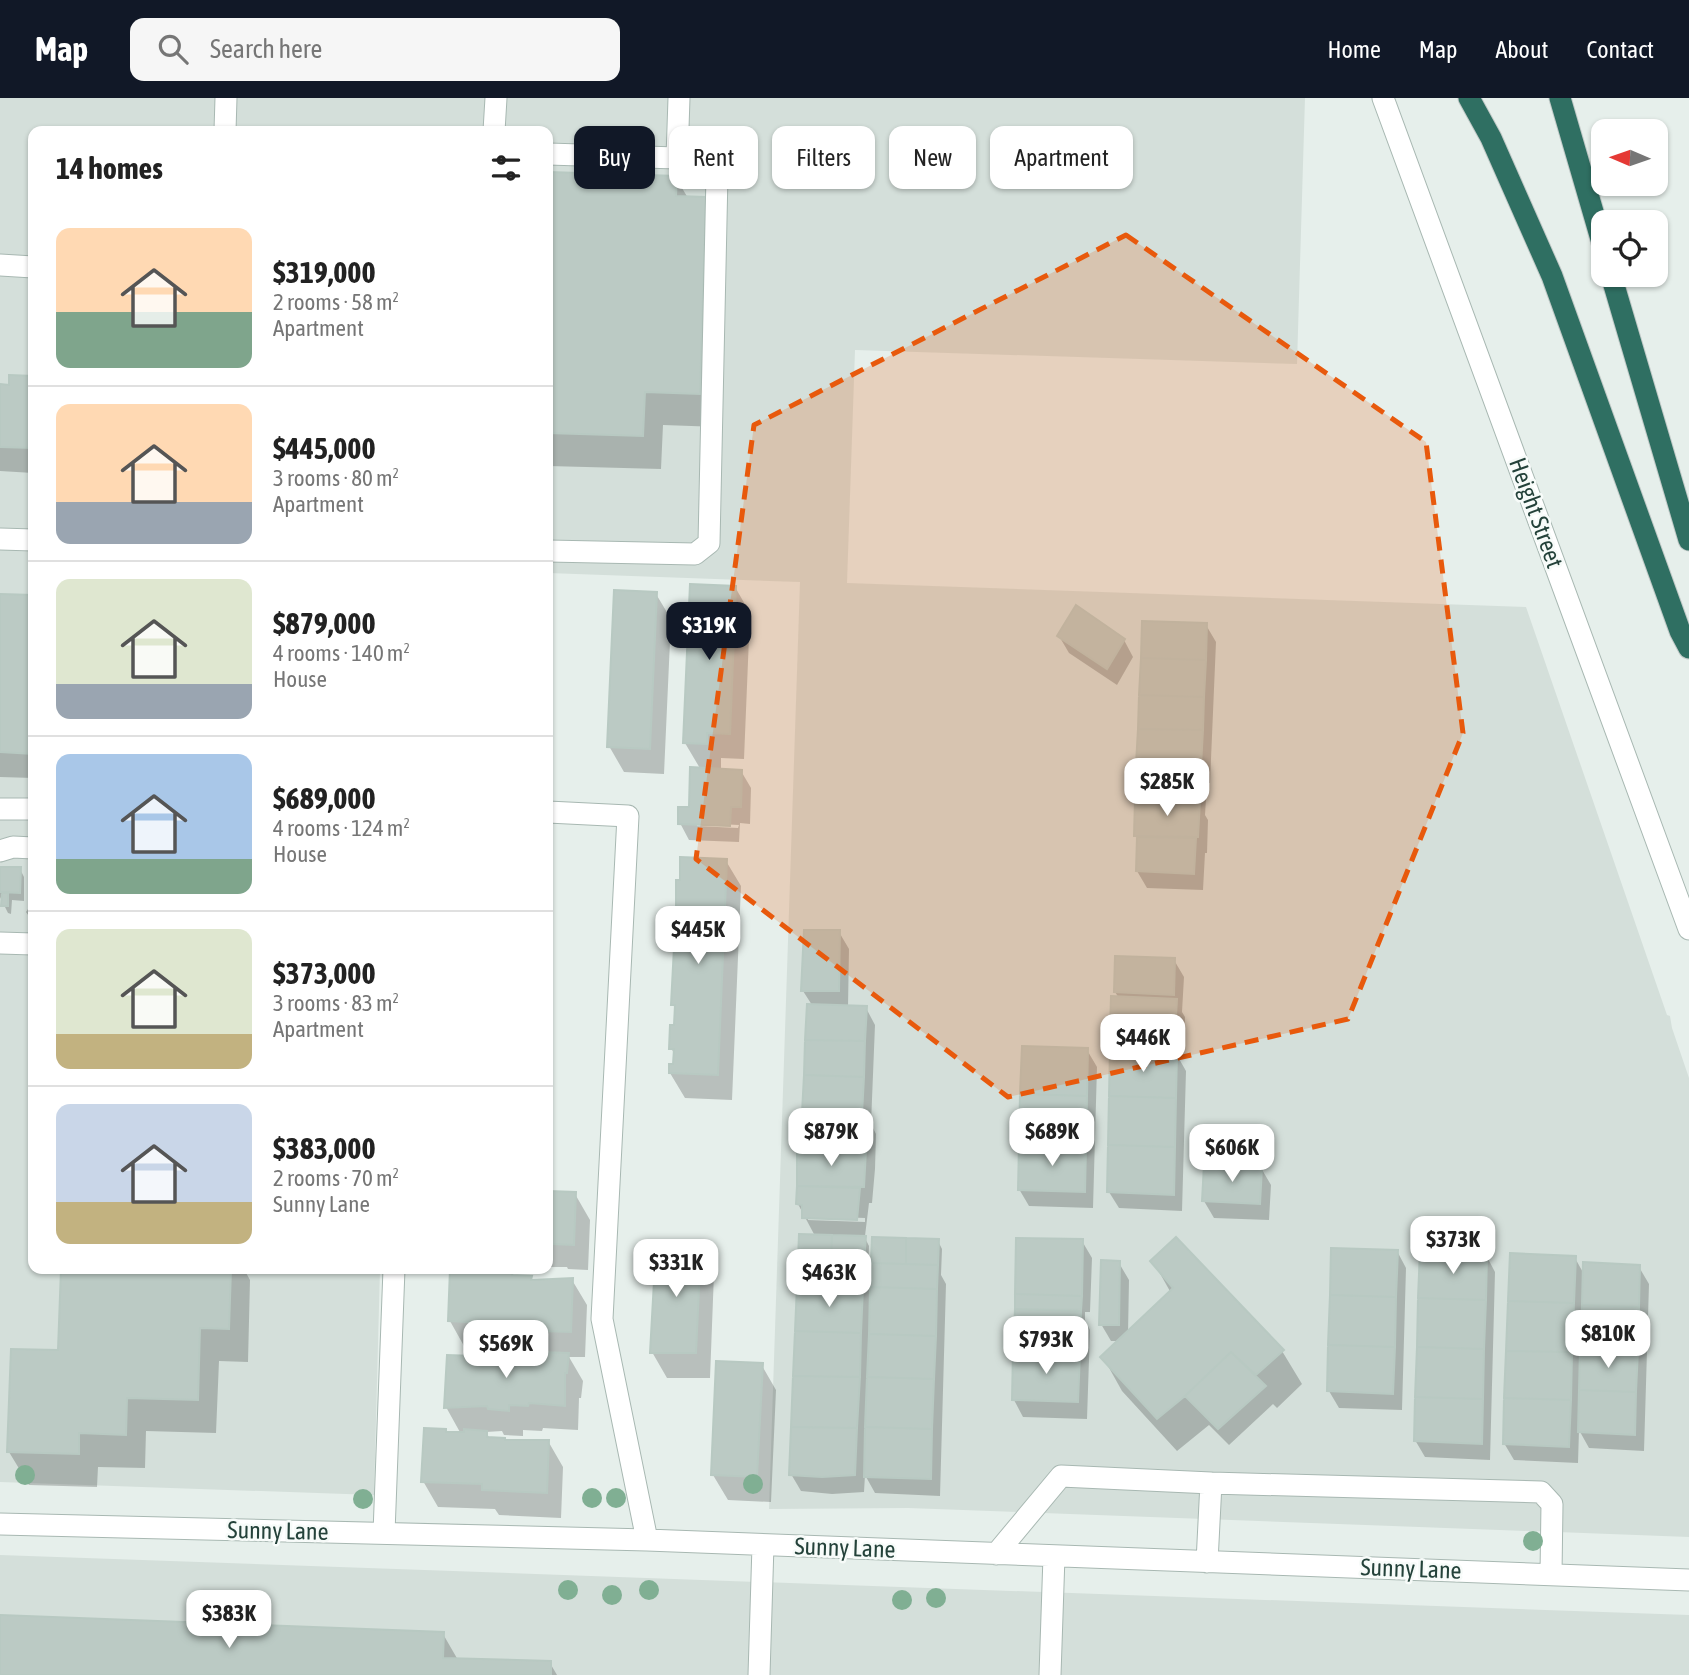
<!DOCTYPE html>
<html lang="en">
<head>
<meta charset="utf-8">
<style>
	:root { --surface:#fff; --page:#f6f6f6; --text:#222; --muted:#767676; --line:#e0e0e0; --accent:#111827 }
	body { margin:0; font-family:"Asap Condensed",sans-serif; background:var(--page); color:var(--text); height:100vh; display:flex; flex-direction:column; font-size:26px; white-space:nowrap }
	* { box-sizing:border-box; margin:0 }
	p { font-size:23px; color:var(--muted) }
	.icon { flex:none; width:38px; height:38px; fill:none; stroke:currentColor; stroke-width:2; stroke-linecap:round; stroke-linejoin:round }
	.map { position:relative; flex:1; overflow:hidden }
	.drawer { position:absolute; left:28px; top:28px; width:525px; height:1148px; display:flex; flex-direction:column; background:var(--surface); border-radius:14px; box-shadow:0 2px 5px #0004 }
	.drawer>* { flex:none }
	.banner { position:absolute; left:574px; top:28px; width:665px; height:63px; display:flex; gap:14px }
	.needle { width:46px; rotate:272deg }
	.fabs { position:absolute; left:1591px; top:21px; display:grid; gap:14px }
	.fabs a { display:grid; place-items:center; width:77px; height:77px; border-radius:14px; background:var(--surface); box-shadow:0 2px 5px #0004; font-size:35px }
	.price { position:absolute; translate:-50% -60px; padding:0 16px; border-radius:14px; background:#fff; color:#222; font-size:23px; line-height:46px; filter:drop-shadow(0 2px 4px #0008) }
	.price::after { content:''; position:absolute; left:50%; top:42px; width:21px; height:16px; margin-left:-10px; background:inherit; clip-path:polygon(0 0,100% 0,50% 100%) }
	.price.on { background:var(--accent); color:#fff }
	ul { padding:0; list-style:none }
	li { display:flex; align-items:center; gap:21px; height:175px; padding:0 28px }
	li+li { border-top:2px solid var(--line) }
	li span { display:grid; place-items:center; flex:none; width:196px; height:140px; border-radius:14px; color:#555 }
	li>.icon { margin-inline-start:auto }
	span .icon { width:84px; height:84px; fill:#fffc; stroke-width:1 }
	li b { font-size:30px }
	h2 { display:flex; justify-content:space-between; align-items:center; height:84px; padding:0 28px; font-size:30px }
	.pill { padding:0 24px; border-radius:14px; background:var(--surface); box-shadow:0 2px 5px #0004; font-size:24px; line-height:63px }
	.pill.on { background:var(--accent); color:#fff }
	header { display:flex; align-items:center; gap:42px; box-sizing:border-box; height:98px; padding:0 35px; background:var(--accent); color:#fff }
	header strong { font-size:33px }
	nav { display:flex; gap:38px; margin-inline-start:auto; font-size:24px }
	.search { width:490px; height:63px; background:var(--page); display:flex; align-items:center; gap:18px; box-sizing:border-box; padding:0 24px; border-radius:14px; color:var(--muted); font-size:26px }
	.map>svg:first-child { display:block }
	.built { fill:#d4dfda }
	.shadow { fill:#0003; fill-rule:evenodd }
	.building { fill:#bbcac4; stroke:#b8c9c2; stroke-width:2 }
	.lines { fill:none; stroke-linecap:round; stroke-linejoin:round }
	.minor-casing { stroke:#a8b8b2; stroke-width:23 }
	.highway-casing { stroke:#c2cac8; stroke-width:23 }
	.minor { stroke:#fff; stroke-width:21 }
	.highway { stroke:#2f6f62; stroke-width:21 }
	.tree { fill:#80af93 }
	.marked { fill:#e8590c; fill-opacity:0.2; stroke:#e8590c; stroke-width:5; stroke-dasharray:14 9; stroke-linejoin:round }
	.labels { text-anchor:middle; stroke-width:5; stroke-linejoin:round; paint-order:stroke }
	.street-label { font-size:24px; fill:#24423a; stroke:#f7fbf9 }
</style>
</head>
<body>
<header>
<strong>Map</strong>
<div class="search"><svg class="icon" aria-label="search" viewBox="0 0 24 24"><circle cx="10" cy="10" r="6"/><path d="M15 15l6 6"/></svg>Search here</div>
<nav><a>Home</a><a>Map</a><a>About</a><a>Contact</a></nav>
</header>
<div class="map">
<svg width="1689" height="1577" viewBox="0 0 1689 1577">
	<rect width="100%" height="100%" fill="#e6efeb"/>
	<path class="built" d="M0 0H1305L1297 266 855 252 847 485 1526 509 1667 917 1670 918 1672 930 1689 980V1439L908 1410 769 1411 800 484 548 475V33H33V1171H380L374 1397 0 1384Z
		M0 1457 1689 1517V1577H0Z"/>
	<path class="shadow" d="M548 76 676 80 688 100H705L724 134 719 329 663 327 661 371 548 368Z
		M11 279 33 280V375L0 373V288H10Z
		M735 489 750 515 744 661 721 660V672L741 673 751 690 750 726 740 725 739 744 689 742 680 725 690 711 701 672 685 645ZM697 725 739 727 738 730 697 728Z
		M656 496 671 521 664 676 624 674 609 648Z
		M0 498 33 499V680L0 679Z
		M1206 527 1216 544 1210 685H1207L1205 717 1208 722 1207 755H1205L1203 792 1147 790 1137 773 1139 743 1135 737 1137 702 1141 701 1142 672 1138 665Z
		M1059 538 1124 542 1133 559 1117 587 1069 555Z
		M726 763 741 788 732 1002 685 1000 670 975 675 968V957L671 950 676 929 677 913 673 907Z
		M0 770 20 771 24 779V803L12 802 11 816 8 815 0 799Z
		M30 787 33 789V799L28 790Z
		M28 811 33 816V824L26 814Z
		M839 834 849 851 848 909 866 910 875 927 871 1026 876 1036 875 1071 872 1105H869L865 1138H864L869 1148 868 1174 872 1182 874 1140 938 1143 942 1151 941 1177 946 1186 940 1398 875 1395 865 1377 864 1394 832 1396 801 1393 791 1376 815 1138 798 1106 809 907H812L803 893ZM808 1118 865 1120V1124L808 1122Z
		M1174 862 1184 879 1182 914 1185 919 1184 953 1174 952 1186 973 1182 1113 1119 1110 1109 1094 1123 954 1111 933 1119 900 1115 894Z
		M1087 952 1097 969 1093 1110 1029 1108 1019 1091Z
		M1261 1070 1271 1087 1269 1122 1214 1120 1204 1103Z
		M548 1095 575 1096 590 1122 588 1172 568 1171 567 1169H548Z
		M1082 1143 1092 1160 1090 1214H1085V1222L1090 1232 1087 1321 1023 1319 1014 1302Z
		M700 1150 714 1175 710 1280H667L652 1254Z
		M1397 1153 1406 1170 1402 1312 1339 1310 1329 1293Z
		M1486 1157 1495 1174 1490 1362 1425 1359 1415 1342Z
		M1575 1160 1585 1178 1639 1169 1649 1186 1644 1353 1589 1350 1579 1332 1578 1365 1514 1362 1504 1345Z
		M1153 1163 1282 1253 1302 1286 1277 1310 1273 1306 1229 1347 1209 1327 1177 1353 1122 1293 1103 1259 1119 1243H1111L1101 1226 1119 1165 1129 1182 1128 1236 1171 1195Z
		M63 1171H244L250 1182 248 1264 219 1263 216 1335 146 1333 145 1370 98 1369 97 1389 29 1387 9 1354 60 1254Z
		M452 1171H487V1174H498V1172L489 1171H528L527 1175 511 1173 515 1179 530 1180 533 1183 572 1182 587 1207 585 1259H569L583 1283 581 1300H579L578 1332 543 1330 542 1333 523 1332V1338L504 1337 502 1333 486 1334 490 1341 506 1344 548 1343 563 1369 561 1420 499 1417 495 1411 438 1409 423 1383 445 1332 447 1335 461 1336 446 1309 509 1261 525 1256 522 1250 464 1248 450 1223Z
		M761 1266 776 1292 771 1404 728 1402 713 1377Z
		M0 1519 443 1536 458 1562 550 1565 557 1577H0Z"/>
	<path class="building" d="M548 74 677 78 676 98 706 99 700 296 645 294 643 338 548 335Z
		M9 277 33 278V350L0 349V286L9 287Z
		M690 486 736 488 730 636 707 635V646L683 645Z
		M614 492 657 494 650 651 607 649Z
		M0 496 33 497V656L0 654Z
		M1076 507 1125 541 1107 571 1057 538Z
		M1142 523 1207 525 1206 562 1141 560Z
		M1141 560 1206 562 1204 599 1139 597Z
		M1139 597 1204 599 1203 632 1138 631Z
		M1138 631 1203 632 1201 668 1136 666Z
		M1140 667 1201 668 1198 669 1197 702 1139 700Z
		M690 669 742 672 741 709H731L730 728 678 726V709H689Z
		M1135 701 1200 703 1198 739 1134 738Z
		M1137 739 1196 740 1194 776 1136 773Z
		M680 759 727 761 718 977 669 975V966H673L674 951H669L670 927H674L675 907H671L674 849H676V782H680Z
		M0 769H21L20 795 0 794Z
		M2 795H8V808H1Z
		M804 832H840L839 893H801Z
		M1115 858 1175 860 1174 897 1114 894Z
		M1111 898 1177 901 1175 936 1110 934Z
		M807 906 867 908 865 943 805 942Z
		M805 942 865 943 864 979 804 977Z
		M1022 948 1088 950 1087 998 1020 996Z
		M1110 951 1177 954 1176 1000 1109 998Z
		M804 977 864 979 862 1016H800L802 1015Z
		M1020 996 1087 998 1086 1048 1019 1046Z
		M1109 998 1176 1000 1175 1049 1108 1047Z
		M800 1016 868 1017 866 1052 797 1050Z
		M1019 1046 1086 1048 1085 1094 1018 1092Z
		M1108 1047 1175 1049 1174 1097 1107 1094Z
		M797 1050 866 1052 864 1089 797 1088Z
		M1204 1066 1262 1069 1260 1106 1202 1103Z
		M797 1088 860 1090 857 1122 802 1120V1107L796 1106Z
		M548 1093 576 1094 574 1147 552 1146V1144L548 1143Z
		M799 1136 832 1137 831 1163 798 1162Z
		M832 1137 866 1138 864 1164 831 1163Z
		M872 1139 906 1140V1166L871 1165Z
		M1176 1139 1284 1252 1256 1277 1231 1254 1185 1298 1157 1321 1100 1259 1173 1190 1150 1163Z
		M906 1140 939 1141 938 1167 906 1166Z
		M1016 1140 1083 1141 1082 1198 1015 1196Z
		M656 1147 701 1148 696 1255H650Z
		M1331 1150 1398 1152 1396 1199 1330 1197Z
		M1420 1152 1487 1156 1486 1202 1418 1200Z
		M1510 1155 1576 1158 1574 1205 1508 1203Z
		M798 1162 864 1164 863 1189 797 1187Z
		M1101 1162 1120 1163 1119 1227H1099Z
		M1583 1164 1640 1167 1639 1209 1582 1207Z
		M871 1165 938 1167 937 1191 870 1189Z
		M61 1171H231L229 1231 200 1230 198 1302 127 1300 126 1337 79 1335V1356L7 1354 11 1251 58 1252Z
		M450 1171 491 1174V1171L512 1172V1177L532 1178 531 1182 573 1180 571 1234 509 1232V1226L448 1223Z
		M797 1187 863 1189 861 1235 795 1233Z
		M870 1189 937 1191 936 1238 869 1236Z
		M1015 1196 1082 1198 1081 1213 1015 1211Z
		M1330 1197 1396 1199 1395 1249 1328 1247Z
		M1418 1200 1486 1202 1484 1251 1417 1249Z
		M1508 1203 1574 1205 1572 1254 1506 1253Z
		M1582 1207 1639 1209 1638 1252 1580 1250Z
		M1015 1211 1081 1213 1080 1255 1013 1253Z
		M795 1233 861 1235 860 1279 793 1278Z
		M869 1236 936 1238 934 1281 867 1279Z
		M1328 1247 1395 1249 1393 1296 1327 1293Z
		M1417 1249 1484 1251 1483 1301 1415 1299Z
		M1580 1250 1638 1252 1636 1294 1579 1292Z
		M506 1253 569 1255 567 1275H565V1308L529 1305 528 1308 509 1307V1313L488 1311 487 1308 444 1310 447 1257 507 1259Z
		M1013 1253 1080 1255 1078 1304 1012 1302Z
		M1506 1253 1572 1254 1571 1302 1504 1300Z
		M1231 1254 1266 1288 1218 1331 1185 1298Z
		M716 1263 763 1265 757 1379 711 1377Z
		M793 1278 860 1279 857 1330 791 1329Z
		M867 1279 934 1281 932 1331 865 1329Z
		M1579 1292 1636 1294 1635 1337 1578 1334Z
		M1415 1299 1483 1301 1482 1346 1414 1343Z
		M1504 1300 1571 1302 1569 1349 1503 1346Z
		M791 1329 857 1330 855 1377 822 1379 789 1377Z
		M865 1329 932 1331 931 1381 864 1379Z
		M424 1330 446 1331V1334H464V1331L487 1333V1339L505 1340V1342H549L547 1395 482 1392V1386L421 1384Z
		M0 1517 444 1534 443 1560 551 1563V1577H0Z"/>
	<g class="lines">
		<defs>
			<path id="minor" d="M1383 0 1689 831
				M225 33 226 0
				M494 33 496 0
				M548 56 677 60 679 0
				M0 167 33 169
				M0 441 33 442
				M548 453 695 456 709 445 717 77 677 60
				M0 711H33
				M548 714 628 718 602 1221 647 1442
				M0 753 13 749 33 750
				M0 845 33 846
				M0 1426 647 1442 1689 1482
				M384 1435 394 1171
				M996 1456 1061 1378 1211 1385 1541 1394 1552 1406 1551 1476
				M1207 1464 1211 1385
				M759 1577 763 1447
				M1050 1577 1054 1458"/>
			<path id="highway" d="M1469 0 1491 40 1552 178 1680 533 1689 550
				M1560 0 1603 148
				M1611 177 1689 442"/>
		</defs>
		<use href="#minor" class="minor-casing"/>
		<use href="#highway" class="highway-casing"/>
		<use href="#minor" class="minor"/>
		<use href="#highway" class="highway"/>
	</g>
	<g class="tree">
		<circle cx="25" cy="1377" r="10"/>
		<circle cx="753" cy="1386" r="10"/>
		<circle cx="592" cy="1400" r="10"/>
		<circle cx="616" cy="1400" r="10"/>
		<circle cx="363" cy="1401" r="10"/>
		<circle cx="1533" cy="1443" r="10"/>
		<circle cx="568" cy="1492" r="10"/>
		<circle cx="649" cy="1492" r="10"/>
		<circle cx="612" cy="1497" r="10"/>
		<circle cx="936" cy="1500" r="10"/>
		<circle cx="902" cy="1502" r="10"/>
	</g>
	<path class="marked" d="M1126 137 1426 344 1463 635 1348 921 1008 999 696 761 754 327Z"/>
	<g class="labels">
		<g class="street-label">
			<text transform="translate(1536 415) rotate(70)" y="8">Height Street</text>
			<text transform="translate(278 1433) rotate(1)" y="8">Sunny Lane</text>
			<text transform="translate(845 1450) rotate(2)" y="8">Sunny Lane</text>
			<text transform="translate(1411 1471) rotate(2)" y="8">Sunny Lane</text>
		</g>
	</g>
</svg>
<div class="fabs">
<a><svg class="needle" viewBox="-14 -14 28 28"><path d="M0-13l5 13h-10z" fill="#e53935"/><path d="M0 13l5-13h-10z" fill="#767676"/></svg></a>
<a><svg class="icon" aria-label="locate" viewBox="0 0 24 24"><circle cx="12" cy="12" r="6"/><path d="M12 2v4M12 18v4M2 12h4M18 12h4"/></svg></a>
</div>
<b class="price on" style="left:709px;top:564px">$319K</b>
<b class="price" style="left:1167px;top:720px">$285K</b>
<b class="price" style="left:698px;top:868px">$445K</b>
<b class="price" style="left:1143px;top:976px">$446K</b>
<b class="price" style="left:831px;top:1070px">$879K</b>
<b class="price" style="left:1052px;top:1070px">$689K</b>
<b class="price" style="left:1232px;top:1086px">$606K</b>
<b class="price" style="left:1453px;top:1178px">$373K</b>
<b class="price" style="left:676px;top:1201px">$331K</b>
<b class="price" style="left:829px;top:1211px">$463K</b>
<b class="price" style="left:1608px;top:1272px">$810K</b>
<b class="price" style="left:1046px;top:1278px">$793K</b>
<b class="price" style="left:506px;top:1282px">$569K</b>
<b class="price" style="left:229px;top:1552px">$383K</b>
<div class="banner">
<a class="pill on">Buy</a>
<a class="pill">Rent</a>
<a class="pill">Filters</a>
<a class="pill">New</a>
<a class="pill">Apartment</a>
</div>
<section class="drawer">
<h2>14 homes<svg class="icon" aria-label="filters" viewBox="0 0 24 24"><path d="M4 7h16M4 17h16"/><circle cx="9" cy="7" r="2"/><circle cx="15" cy="17" r="2"/></svg></h2>
<ul>
<li><span style="background:linear-gradient(#ffd9b3 60%,#7fa58c 0)"><svg class="icon" aria-label="home" viewBox="0 0 24 24"><path d="M3 11l9-7 9 7M6 9v11h12V9"/></svg></span><div><b>$319,000</b><p>2 rooms · 58 m²</p><p>Apartment</p></div></li>
<li><span style="background:linear-gradient(#ffd9b3 70%,#9aa5b1 0)"><svg class="icon" aria-label="home" viewBox="0 0 24 24"><path d="M3 11l9-7 9 7M6 9v11h12V9"/></svg></span><div><b>$445,000</b><p>3 rooms · 80 m²</p><p>Apartment</p></div></li>
<li><span style="background:linear-gradient(#dfe7d0 75%,#9aa5b1 0)"><svg class="icon" aria-label="home" viewBox="0 0 24 24"><path d="M3 11l9-7 9 7M6 9v11h12V9"/></svg></span><div><b>$879,000</b><p>4 rooms · 140 m²</p><p>House</p></div></li>
<li><span style="background:linear-gradient(#a9c7e8 75%,#7fa58c 0)"><svg class="icon" aria-label="home" viewBox="0 0 24 24"><path d="M3 11l9-7 9 7M6 9v11h12V9"/></svg></span><div><b>$689,000</b><p>4 rooms · 124 m²</p><p>House</p></div></li>
<li><span style="background:linear-gradient(#dfe7d0 75%,#c2b280 0)"><svg class="icon" aria-label="home" viewBox="0 0 24 24"><path d="M3 11l9-7 9 7M6 9v11h12V9"/></svg></span><div><b>$373,000</b><p>3 rooms · 83 m²</p><p>Apartment</p></div></li>
<li><span style="background:linear-gradient(#c9d6e8 70%,#c2b280 0)"><svg class="icon" aria-label="home" viewBox="0 0 24 24"><path d="M3 11l9-7 9 7M6 9v11h12V9"/></svg></span><div><b>$383,000</b><p>2 rooms · 70 m²</p><p>Sunny Lane</p></div></li>
</ul>
</section>
</div>
</body>
</html>
